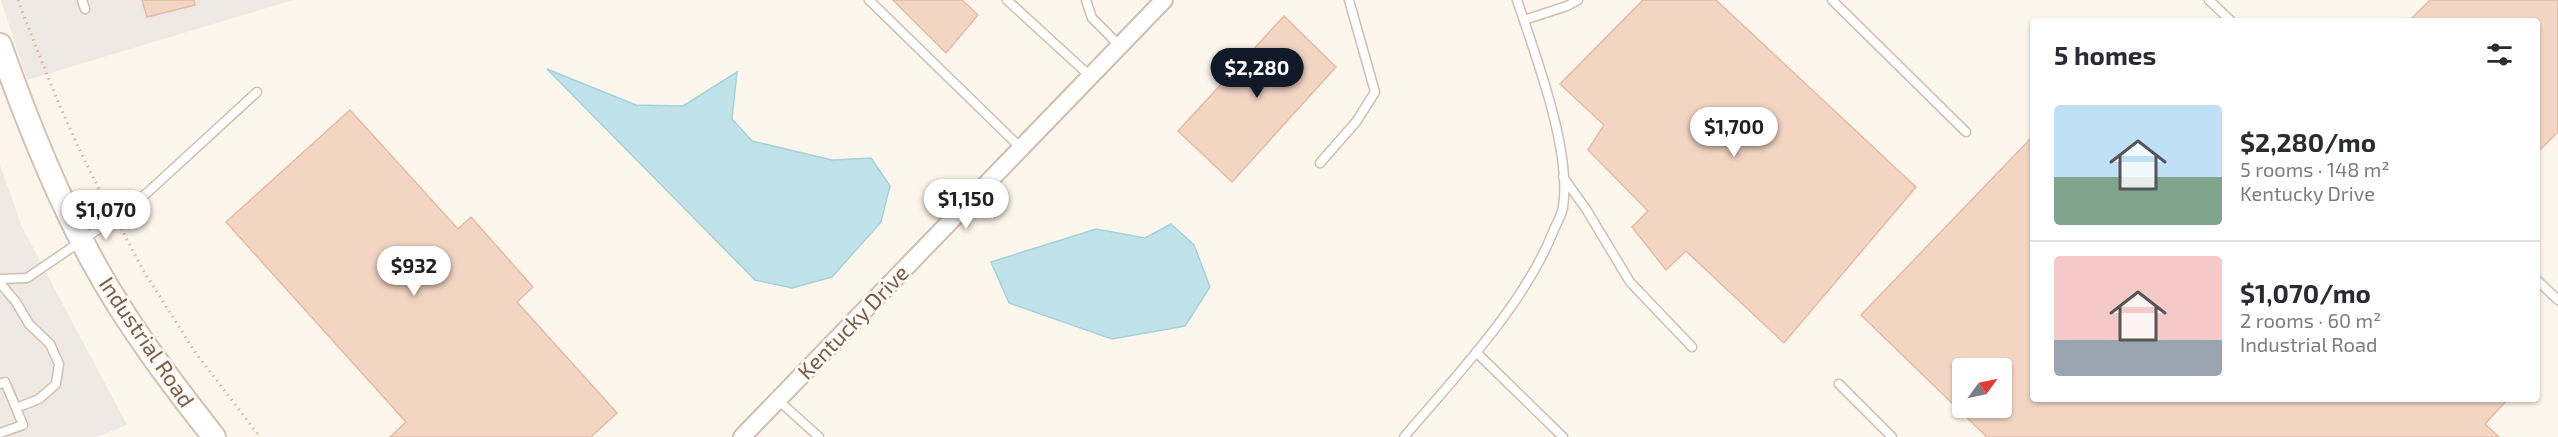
<!DOCTYPE html>
<html lang="en">
<head>
<meta charset="utf-8">
<style>
	:root { --surface:#fff; --page:#f2f2f3; --text:#2b2b33; --muted:#7c7c81; --line:#e1e1e2; --accent:#111827 }
	body { margin:0; font-family:"Exo 2",sans-serif; background:var(--page); color:var(--text); height:100vh; display:flex; flex-direction:column; font-size:22px; white-space:nowrap }
	* { box-sizing:border-box; margin:0 }
	p { font-size:20px; color:var(--muted) }
	.icon { flex:none; width:33px; height:33px; fill:none; stroke:currentColor; stroke-width:2; stroke-linecap:round; stroke-linejoin:round }
	.map { position:relative; flex:1; overflow:hidden }
	.drawer { position:absolute; left:2030px; top:18px; width:510px; height:384px; display:flex; flex-direction:column; background:var(--surface); border-radius:6px; box-shadow:0 2px 4px #0004 }
	.drawer>* { flex:none }
	.needle { width:39px; rotate:57deg }
	.fabs { position:absolute; left:1952px; top:358px; display:grid; gap:12px }
	.fabs a { display:grid; place-items:center; width:60px; height:60px; border-radius:6px; background:var(--surface); box-shadow:0 2px 4px #0004; font-size:30px }
	.price { position:absolute; translate:-50% -51px; padding:0 14px; border-radius:21px; background:#fff; color:#222; font-size:20px; line-height:39px; filter:drop-shadow(0 2px 3px #0008) }
	.price::after { content:''; position:absolute; left:50%; top:36px; width:18px; height:14px; margin-left:-9px; background:inherit; clip-path:polygon(0 0,100% 0,50% 100%) }
	.price.selected { background:var(--accent); color:#fff }
	ul { padding:0; list-style:none }
	li { display:flex; align-items:center; gap:18px; height:150px; padding:0 24px }
	li+li { border-top:2px solid var(--line) }
	li span { display:grid; place-items:center; flex:none; width:168px; height:120px; border-radius:6px; color:#555 }
	li>.icon { margin-inline-start:auto }
	span .icon { width:72px; height:72px; fill:#fffc; stroke-width:1 }
	li b { font-size:26px }
	h2 { display:flex; justify-content:space-between; align-items:center; height:72px; padding:0 24px; font-size:26px }
	.map>svg:first-child { display:block }
	.industrial { fill:#efe9e4 }
	.water { fill:#bfe3e8; stroke:#a5d3da; stroke-width:1.5 }
	.building { fill:#f3d5c3; stroke:#e6bba3; stroke-width:1.5; fill-rule:evenodd }
	.lines { fill:none; stroke-linecap:round; stroke-linejoin:round }
	.lane-casing { stroke:#d1beb0; stroke-width:11 }
	.street-casing { stroke:#d1beb0; stroke-width:20 }
	.secondary-casing { stroke:#d6c0b0; stroke-width:26 }
	.path { stroke:#d9b8a5; stroke-width:3; stroke-dasharray:1.5 4.5; stroke-linecap:butt }
	.lane { stroke:#fff; stroke-width:8 }
	.street { stroke:#fff; stroke-width:16 }
	.secondary { stroke:#fff; stroke-width:22 }
	.labels { text-anchor:middle; stroke-width:5; stroke-linejoin:round; paint-order:stroke }
	.street-label { font-size:22px; fill:#7a5c4d; stroke:#fffaf3 }
</style>
</head>
<body>
<div class="map">
<svg width="2558" height="437" viewBox="0 0 2558 437">
	<rect width="100%" height="100%" fill="#fdf6ec"/>
	<path class="industrial" d="M1 0H293L27 80Z
		M0 165 22 227 127 425 96 437H0Z"/>
	<path class="water" d="M547 69 636 105 683 106 737 72 732 119 752 141 832 160 871 158 890 186 881 222 832 277 792 288 755 280Z
		M1171 224 1194 245 1210 287 1185 326 1112 339 1009 303 991 262 1096 229 1145 238Z"/>
	<path class="building" d="M142 0H194L195 5 147 17Z
		M893 0H962L978 15 946 53Z
		M1643 0H1716L1916 187 1784 343 1686 251 1666 270 1632 227 1648 211 1588 150 1604 125 1560 84Z
		M2430 0H2558V132L2536 154V21H2409Z
		M1284 16 1336 67 1232 182 1178 131Z
		M350 110 458 229 471 217 533 287 517 302 617 413 591 437H390L406 422 226 222Z
		M2032 137V399H2508L2485 424 2499 437H1987L1861 315ZM1962 369H2001V408H1962Z"/>
	<g class="lines">
		<defs>
			<path id="lane" d="M82 0 85 9
				M869 0 1021 148
				M1007 0 1090 76
				M1086 0 1092 18 1120 46
				M1832 0 1966 132
				M2209 0 2231 21
				M1524 20 1567 6 1578 0
				M1320 163 1356 122 1375 92 1349 0
				M1563 177 1586 209 1630 282 1692 347
				M0 279 27 278 115 218 148 192 257 92
				M2536 279 2558 300
				M0 283 16 302 29 324 50 344 59 364 56 384 39 399 16 408 23 425 0 433
				M1476 352 1563 437
				M0 384 5 382 16 408
				M1839 384 1892 437
				M778 400 819 437
				M1404 437C1455 377 1524 305 1553 232 1556 224 1562 215 1563 207 1572 151 1535 54 1517 0"/>
			<path id="street" d="M742 437 1164 0"/>
			<path id="secondary" d="M0 45C25 116 56 194 92 260 126 323 170 381 214 437"/>
		</defs>
		<use href="#lane" class="lane-casing"/>
		<use href="#street" class="street-casing"/>
		<use href="#secondary" class="secondary-casing"/>
		<path class="path" d="M18 0C45 71 72 141 109 207
			M121 228 143 270 195 352 260 437"/>
		<use href="#lane" class="lane"/>
		<use href="#street" class="street"/>
		<use href="#secondary" class="secondary"/>
	</g>
	<g class="labels">
		<g class="street-label">
			<text transform="translate(853 322) rotate(-46)" y="8">Kentucky Drive</text>
			<text transform="translate(147 342) rotate(56)" y="8">Industrial Road</text>
		</g>
	</g>
</svg>
<div class="fabs">
<a><svg class="needle" viewBox="-14 -14 28 28"><path d="M0-13l5 13h-10z" fill="#e53935"/><path d="M0 13l5-13h-10z" fill="#7c7c81"/></svg></a>
</div>
<b class="price selected" style="left:1257px;top:99px">$2,280</b>
<b class="price" style="left:1734px;top:158px">$1,700</b>
<b class="price" style="left:966px;top:230px">$1,150</b>
<b class="price" style="left:106px;top:241px">$1,070</b>
<b class="price" style="left:414px;top:297px">$932</b>
<section class="drawer">
<h2>5 homes<svg class="icon" aria-label="filters" viewBox="0 0 24 24"><path d="M4 7h16M4 17h16"/><circle cx="9" cy="7" r="2"/><circle cx="15" cy="17" r="2"/></svg></h2>
<ul>
<li><span style="background:linear-gradient(#bfe0f5 60%,#7fa58c 0)"><svg class="icon" aria-label="home" viewBox="0 0 24 24"><path d="M3 11l9-7 9 7M6 9v11h12V9"/></svg></span><div><b>$2,280/mo</b><p>5 rooms · 148 m²</p><p>Kentucky Drive</p></div></li>
<li><span style="background:linear-gradient(#f6c9c9 70%,#9aa5b1 0)"><svg class="icon" aria-label="home" viewBox="0 0 24 24"><path d="M3 11l9-7 9 7M6 9v11h12V9"/></svg></span><div><b>$1,070/mo</b><p>2 rooms · 60 m²</p><p>Industrial Road</p></div></li>
</ul>
</section>
</div>
</body>
</html>
